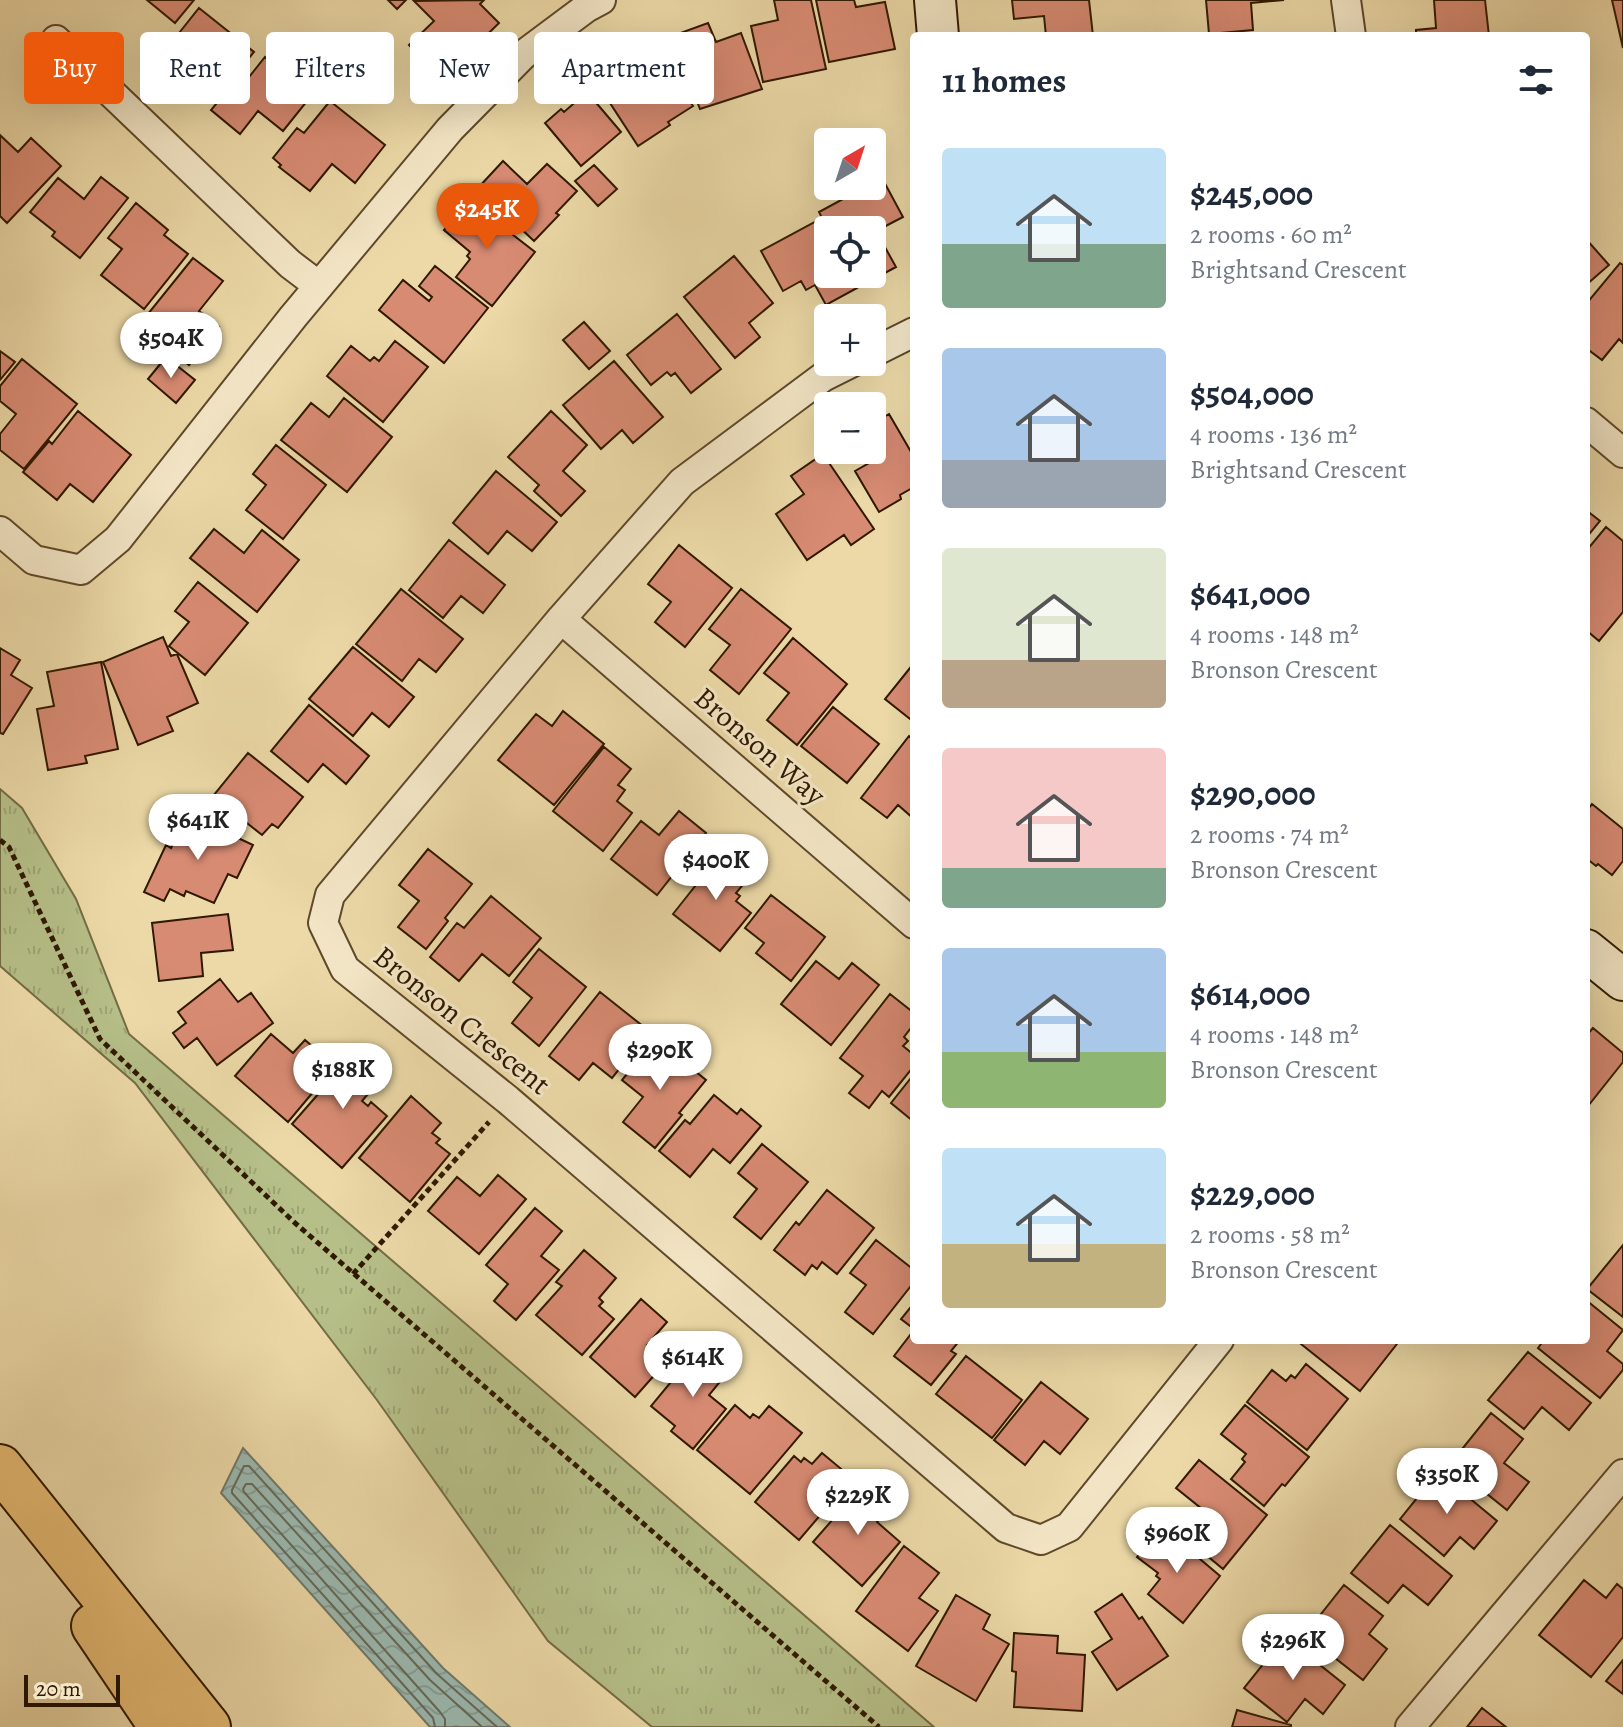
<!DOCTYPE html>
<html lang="en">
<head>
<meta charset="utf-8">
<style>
	:root { --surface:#fff; --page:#f2f2f3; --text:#1f2937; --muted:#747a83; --accent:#ea580c }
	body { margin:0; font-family:Alegreya,serif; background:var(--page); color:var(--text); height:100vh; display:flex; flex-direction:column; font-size:30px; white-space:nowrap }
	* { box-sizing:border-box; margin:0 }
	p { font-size:26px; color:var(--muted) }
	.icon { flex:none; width:44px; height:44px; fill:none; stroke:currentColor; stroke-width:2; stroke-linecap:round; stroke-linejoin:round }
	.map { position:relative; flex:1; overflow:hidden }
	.panel { position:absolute; left:910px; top:32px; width:680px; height:1312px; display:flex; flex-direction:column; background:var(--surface); border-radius:8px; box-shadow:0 8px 32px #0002 }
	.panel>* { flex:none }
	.guide { position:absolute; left:24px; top:32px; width:760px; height:72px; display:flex; gap:16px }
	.needle { width:52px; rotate:39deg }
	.tools { position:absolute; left:814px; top:128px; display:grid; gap:16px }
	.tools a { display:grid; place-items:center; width:72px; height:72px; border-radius:8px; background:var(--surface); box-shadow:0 8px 32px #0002; font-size:40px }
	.scale { position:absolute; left:24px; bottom:20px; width:96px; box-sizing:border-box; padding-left:8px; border:4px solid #301900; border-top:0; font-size:22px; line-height:28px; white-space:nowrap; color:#301900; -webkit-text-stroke:6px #f3e6c6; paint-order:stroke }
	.price { position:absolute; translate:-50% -68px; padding:0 18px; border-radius:28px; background:#fff; color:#222; font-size:26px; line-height:52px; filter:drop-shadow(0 2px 4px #0008) }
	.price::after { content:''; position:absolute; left:50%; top:48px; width:24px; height:18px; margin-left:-12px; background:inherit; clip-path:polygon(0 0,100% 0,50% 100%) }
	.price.active { background:var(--accent); color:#fff }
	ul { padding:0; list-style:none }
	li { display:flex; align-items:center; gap:24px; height:200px; padding:0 32px }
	li span { display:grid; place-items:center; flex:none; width:224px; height:160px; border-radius:8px; color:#555 }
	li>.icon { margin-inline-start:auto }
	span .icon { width:96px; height:96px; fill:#fffc; stroke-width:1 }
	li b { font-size:34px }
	h2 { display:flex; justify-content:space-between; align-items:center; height:96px; padding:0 32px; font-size:34px }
	.chip { padding:0 28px; border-radius:8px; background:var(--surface); box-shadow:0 8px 32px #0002; font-size:28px; line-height:72px }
	.chip.active { background:var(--accent); color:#fff }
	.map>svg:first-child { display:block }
	.park { fill:url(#park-tufts); stroke:#736c44; stroke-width:2 }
	.water { fill:url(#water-waves); stroke:#70796a; stroke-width:2 }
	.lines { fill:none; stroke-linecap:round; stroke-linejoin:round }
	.shore { stroke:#666958; stroke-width:2 }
	.building { fill:#d88b73; stroke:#301900; stroke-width:2 }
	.street-casing { stroke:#5f492a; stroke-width:32 }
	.secondary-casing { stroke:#301900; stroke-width:44 }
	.highway-casing { stroke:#301900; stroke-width:48 }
	.path { stroke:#301900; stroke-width:5; stroke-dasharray:6 4; stroke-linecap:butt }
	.street { stroke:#f3e6c6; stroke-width:28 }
	.secondary { stroke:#f3e6c6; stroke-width:40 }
	.highway { stroke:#e6bc74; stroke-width:44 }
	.labels { text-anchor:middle; stroke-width:6; stroke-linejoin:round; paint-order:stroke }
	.street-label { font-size:30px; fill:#301900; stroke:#f3e6c6 }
</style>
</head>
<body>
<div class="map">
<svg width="1623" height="1727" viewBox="0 0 1623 1727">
	<defs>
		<pattern id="park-tufts" width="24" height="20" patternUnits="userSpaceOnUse" patternTransform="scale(2)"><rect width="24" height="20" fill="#b6bf88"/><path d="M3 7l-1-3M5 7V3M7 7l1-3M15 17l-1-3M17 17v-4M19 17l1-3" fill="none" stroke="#9da474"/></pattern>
		<pattern id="water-waves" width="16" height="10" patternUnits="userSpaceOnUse" patternTransform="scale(2)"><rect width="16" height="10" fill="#9bb9b0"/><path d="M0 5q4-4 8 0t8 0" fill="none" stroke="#869e96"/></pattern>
	</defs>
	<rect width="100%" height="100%" fill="#ecd9a7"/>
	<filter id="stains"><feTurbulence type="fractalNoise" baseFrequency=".0025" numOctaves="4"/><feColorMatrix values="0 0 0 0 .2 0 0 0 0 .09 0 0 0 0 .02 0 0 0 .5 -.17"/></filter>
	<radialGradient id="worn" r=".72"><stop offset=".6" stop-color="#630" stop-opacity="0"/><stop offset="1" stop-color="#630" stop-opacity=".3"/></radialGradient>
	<path class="park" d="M0 789 22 808 76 899 129 1034 934 1727H652L548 1641 377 1400 135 1083 0 966Z"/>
	<path class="water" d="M243 1448 443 1668 510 1727H430L221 1493Z"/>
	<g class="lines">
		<path class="shore" d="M435 1727 433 1718 232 1493V1490L244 1466H249L437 1674 497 1727
			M445 1727V1719L440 1712 244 1492 243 1489 246 1484H252L430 1680 482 1727"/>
	</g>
	<path class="building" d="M147 0H194L175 23Z
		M388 0H406L397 9Z
		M484 0 480 4 499 23 442 79 409 45 434 21 414 1Z
		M774 0H811L826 69 763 82 751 26 778 20Z
		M816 0H854L856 7 885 2 895 49 829 62Z
		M1012 0H1089L1093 36H1046L1044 16 1014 19Z
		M1206 0H1284L1251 3 1253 30 1209 34Z
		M1434 0H1485L1489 36H1416V30L1436 28Z
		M1612 0H1623V48Z
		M199 8 254 52 224 89 203 72 194 84 160 57Z
		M708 23 716 42 741 33 762 89 700 109 672 36Z
		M265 57 312 95 283 131 258 111 240 134 211 110 239 76 245 82Z
		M627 59 643 83 647 80 650 85 670 72 693 106 668 122 670 125 638 146 595 80Z
		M587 92 621 132 581 166 545 123 561 109 564 112Z
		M330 101 385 145 355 183 332 164 310 191 279 167 281 165 273 158 297 128 304 133Z
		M0 135 18 152 31 138 61 166 7 223 0 216Z
		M503 161 527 184 547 164 577 191 556 213 559 215 534 241 478 188Z
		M594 165 617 189 598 206 575 181Z
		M101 177 128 198 80 258 52 236 55 232 30 212 58 178 84 199Z
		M882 178 903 217 876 231 896 267 859 287 852 274H872V230H828L819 212 867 186H872V183Z
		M471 197 502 222 499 224 535 252 492 306 456 277 470 259 467 256 470 252 444 230Z
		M136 203 168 230 164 235 188 254 144 309 101 275 122 249 108 238Z
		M820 219 828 235V274H850L857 288 826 305 815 285 806 290 801 281 783 291 761 251Z
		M1586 239 1609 265 1586 285Z
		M734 256 773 303 749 323 760 337 735 358 684 297Z
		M193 258 223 281 199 311 219 327 189 365 139 325Z
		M1620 263 1623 265V343L1619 339 1602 360 1586 348V304Z
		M435 266 488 308 444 363 379 310 403 280 429 301 432 297 419 286Z
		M677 314 721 369 691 393 675 373 671 376 667 372 651 385 627 355Z
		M584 322 610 351 589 369 563 340Z
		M395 341 428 367 383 422 327 376 351 346 370 361 374 357 379 361Z
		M0 351 15 362 0 380Z
		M166 357 195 380 176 403 148 379Z
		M22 359 77 404 24 469 0 450V434L16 414 0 401V386Z
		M614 361 663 417 633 443 622 430 601 449 563 405Z
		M344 398 392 437 347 492 281 440 311 403 329 417Z
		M78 411 131 455 93 502 70 484 57 500 23 472 49 441 52 444Z
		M551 411 587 445 563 471 585 491 561 516 534 491 539 485 508 457Z
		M889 414 914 457V487L900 495 901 499 879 512 855 471 876 459 871 450 872 424Z
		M276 445 326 485 283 539 246 510 266 485 253 474Z
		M823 454 874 529 851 545 844 535 807 560 776 514 804 494 791 476Z
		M496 471 557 522 532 551 507 531 488 554 453 523Z
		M1586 510 1600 521 1586 538Z
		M1606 527 1623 541V612L1599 641 1586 630V551Z
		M214 529 244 553 262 530 299 560 257 612 190 558Z
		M449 540 505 585 483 613 461 596 443 618 409 590Z
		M679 545 732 588 685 647 655 622 671 602 648 584Z
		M198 582 248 623 205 675 169 646 189 622 175 611Z
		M401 589 463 639 436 672 419 659 402 681 356 644Z
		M741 589 791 629 739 694 710 670 730 645 709 629Z
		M163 637 171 656 177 654 198 703 167 717 173 731 138 745 103 662Z
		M793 638 847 684 797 745 767 720 789 693 764 673Z
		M353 647 414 697 389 727 372 713 353 736 309 699Z
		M0 648 20 660 11 675 32 688 3 734 0 733Z
		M101 662 118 749 85 756 87 763 48 770 37 709 54 706 47 672Z
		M910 668 914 671V715L910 719 885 699Z
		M309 705 369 756 346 784 323 764 308 782 271 751Z
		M833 707 879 744 847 783 801 746Z
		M563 711 604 744 554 805 498 760 536 714 552 726Z
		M909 736 914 739V819L898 805 887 818 861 798Z
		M604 747 631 769 618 785 625 790 617 801 632 813 603 851 553 811Z
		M248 753 303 797 278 828 272 824 262 835 213 796Z
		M1592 804 1623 829V861L1612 875 1598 864 1596 866 1586 858V812Z
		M679 811 706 833 657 895 611 859 641 821 659 835Z
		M187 814 253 845 237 878 228 874 214 903 186 891 184 896 170 889 164 901 144 892 166 845 171 848Z
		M428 849 472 884 445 918 448 921 426 949 398 927 419 901 399 885Z
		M723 851 752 874 736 893 740 896 736 901 751 913 720 951 673 914Z
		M771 895 825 937 791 981 756 953 764 943 745 928Z
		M491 896 541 938 509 976 482 954 459 981 430 957 457 923 464 928Z
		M228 914 233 950 201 953 203 976 159 981 152 923Z
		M539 949 586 987 539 1046 512 1023 532 998 513 982Z
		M816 961 839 979 852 963 879 985 831 1045 781 1004Z
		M220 979 238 1002 251 993 273 1023 217 1065 197 1038 184 1048 173 1033 186 1023 178 1012Z
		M600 992 649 1031 612 1078 593 1063 579 1080 549 1056Z
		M890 994 914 1013V1024L904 1037 908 1041 903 1046 914 1055V1066L889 1097 882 1091 869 1108 849 1093 863 1076 840 1058Z
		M1593 1028 1623 1053V1062L1588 1106 1586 1104V1036Z
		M271 1034 293 1053 305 1040 335 1066 288 1122 235 1076Z
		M655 1039 706 1080 679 1113 682 1115 655 1148 623 1122 643 1097 622 1080Z
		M353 1049 384 1075 362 1101 368 1106 371 1102 387 1116 342 1168 292 1124 334 1076 332 1074Z
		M914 1074V1122L891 1103Z
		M714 1095 737 1114 741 1109 761 1126 730 1163 713 1149 690 1177 659 1151 685 1120 690 1124Z
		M411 1096 441 1123 432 1133 440 1139 436 1143 450 1154 410 1202 359 1158Z
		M762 1144 808 1182 761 1239 734 1217 757 1189 738 1173Z
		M498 1175 526 1199 479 1254 428 1211 457 1177 480 1196Z
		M827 1190 874 1228 837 1274 822 1262 817 1269 812 1265 805 1275 774 1250 796 1222 799 1225Z
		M535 1208 562 1231 541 1256 559 1270 516 1320 494 1301 508 1284 486 1265Z
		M876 1240 914 1270V1282L873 1334 845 1312 866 1285 850 1273Z
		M1623 1245V1317L1587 1289Z
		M584 1250 616 1278 599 1298 603 1302 599 1306 614 1319 582 1355 536 1315 562 1286 556 1282Z
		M641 1299 667 1322 647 1345 666 1362 635 1397 590 1357Z
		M1586 1300 1623 1330 1607 1351 1623 1364V1370L1600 1398 1538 1348 1544 1340H1586Z
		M914 1303V1329L901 1319Z
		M914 1330V1340H960L951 1351 956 1354 931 1385 894 1356Z
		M1296 1340H1400L1360 1391Z
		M699 1348 728 1372 709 1395 726 1409 693 1449 671 1431 675 1426 651 1406Z
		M1528 1352 1591 1403 1569 1430 1542 1407 1524 1429 1488 1400Z
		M966 1356 1022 1400 992 1438 936 1394Z
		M1306 1364 1348 1399 1307 1450 1247 1402 1272 1370 1286 1381 1291 1375 1295 1378Z
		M1041 1382 1088 1419 1060 1454 1044 1441 1025 1465 994 1440Z
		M735 1405 750 1418 753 1414 759 1418 769 1406 802 1433 750 1494 697 1450Z
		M1245 1405 1309 1457 1285 1486 1282 1484 1264 1506 1231 1479 1245 1462 1242 1459 1246 1454 1221 1434Z
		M1491 1413 1523 1439 1504 1463 1529 1482 1507 1510 1450 1464Z
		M822 1453 852 1478 799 1540 755 1502 794 1456 801 1462 804 1458 812 1464Z
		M1199 1460 1267 1515 1223 1569 1181 1534 1202 1509 1176 1488Z
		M1438 1472 1497 1521 1474 1549 1460 1537 1444 1556 1400 1519Z
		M862 1486 889 1509 877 1522 900 1542 862 1586 813 1542Z
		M1390 1525 1452 1576 1428 1605 1403 1585 1388 1603 1351 1573Z
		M1161 1526 1220 1576 1183 1623 1148 1594 1160 1579 1156 1576 1158 1573 1137 1557Z
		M904 1546 939 1573 919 1598 938 1611 908 1651 856 1611Z
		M1584 1580 1606 1598 1617 1584 1623 1589V1637L1591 1677 1539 1635Z
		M1344 1585 1383 1616 1369 1634 1387 1649 1363 1680 1330 1654 1335 1647 1310 1628Z
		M1122 1594 1139 1619 1142 1617 1168 1656 1117 1690 1092 1652 1112 1639 1095 1612Z
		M956 1595 990 1615 983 1629 1009 1644 976 1701 916 1666Z
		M1014 1633 1058 1636 1057 1653 1085 1655 1082 1711 1014 1707 1016 1672 1012 1671Z
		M1285 1637 1345 1685 1323 1714 1305 1699 1287 1722 1244 1688Z
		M1623 1660V1694L1606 1681Z
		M1482 1708 1506 1727H1467Z
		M1237 1710 1291 1725V1727H1232Z"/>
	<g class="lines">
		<defs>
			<path id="street" d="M1346 0 1351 36
				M56 40 290 264 319 286
				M872 353 914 332
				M853 362 823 377 682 482 561 619 330 895 323 923 345 969 508 1100 1006 1528 1041 1540 1069 1527 1219 1340
				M1586 422 1623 453
				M0 531 34 560 81 570 118 539 293 317 450 129 523 55 586 8 601 0
				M561 619 914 924
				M1410 1727 1623 1474"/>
			<path id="secondary" d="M935 0 938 36
				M1586 950 1623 980"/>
			<path id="highway" d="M0 1467 208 1727
				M94 1626 162 1727"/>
		</defs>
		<use href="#street" class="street-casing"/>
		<use href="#secondary" class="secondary-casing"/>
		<use href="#highway" class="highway-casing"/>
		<path class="path" d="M0 840 9 847 100 1039 295 1223 879 1727
			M353 1274 489 1122"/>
		<use href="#street" class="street"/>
		<use href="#secondary" class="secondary"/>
		<use href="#highway" class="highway"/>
	</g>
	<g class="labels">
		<g class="street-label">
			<text transform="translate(760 746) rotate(41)" y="10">Bronson Way</text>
			<text transform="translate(462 1020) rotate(39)" y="10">Bronson Crescent</text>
		</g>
	</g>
	<rect width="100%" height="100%" filter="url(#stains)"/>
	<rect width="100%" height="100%" fill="url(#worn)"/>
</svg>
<div class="tools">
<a><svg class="needle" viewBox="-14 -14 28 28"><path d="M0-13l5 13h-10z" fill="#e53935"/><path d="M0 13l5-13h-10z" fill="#747a83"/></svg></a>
<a><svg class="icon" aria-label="locate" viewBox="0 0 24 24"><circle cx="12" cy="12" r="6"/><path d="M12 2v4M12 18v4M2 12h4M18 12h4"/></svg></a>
<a>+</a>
<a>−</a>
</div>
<div class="scale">20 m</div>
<b class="price active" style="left:487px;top:251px">$245K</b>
<b class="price" style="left:171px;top:380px">$504K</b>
<b class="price" style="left:198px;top:862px">$641K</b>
<b class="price" style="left:716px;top:902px">$400K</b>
<b class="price" style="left:660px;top:1092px">$290K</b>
<b class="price" style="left:343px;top:1111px">$188K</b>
<b class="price" style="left:693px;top:1399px">$614K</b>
<b class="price" style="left:1447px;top:1516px">$350K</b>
<b class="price" style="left:858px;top:1537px">$229K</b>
<b class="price" style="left:1177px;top:1575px">$960K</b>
<b class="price" style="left:1293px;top:1682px">$296K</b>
<div class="guide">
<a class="chip active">Buy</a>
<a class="chip">Rent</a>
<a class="chip">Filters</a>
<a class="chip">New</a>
<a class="chip">Apartment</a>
</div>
<section class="panel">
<h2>11 homes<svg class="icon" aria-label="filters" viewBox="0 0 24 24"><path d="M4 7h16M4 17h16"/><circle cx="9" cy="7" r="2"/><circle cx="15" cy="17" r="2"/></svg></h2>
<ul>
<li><span style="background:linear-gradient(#bfe0f5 60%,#7fa58c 0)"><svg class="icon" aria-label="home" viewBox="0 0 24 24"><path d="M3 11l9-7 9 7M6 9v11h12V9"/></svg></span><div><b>$245,000</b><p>2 rooms · 60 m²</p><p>Brightsand Crescent</p></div></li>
<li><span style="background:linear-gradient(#a9c7e8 70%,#9aa5b1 0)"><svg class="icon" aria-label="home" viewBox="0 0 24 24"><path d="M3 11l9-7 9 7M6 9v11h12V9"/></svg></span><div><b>$504,000</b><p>4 rooms · 136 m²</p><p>Brightsand Crescent</p></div></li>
<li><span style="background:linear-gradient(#dfe7d0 70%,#b9a48a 0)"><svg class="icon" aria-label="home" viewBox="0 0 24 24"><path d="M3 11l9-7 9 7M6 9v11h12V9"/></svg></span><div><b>$641,000</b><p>4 rooms · 148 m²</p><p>Bronson Crescent</p></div></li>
<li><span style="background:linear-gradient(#f6c9c9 75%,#7fa58c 0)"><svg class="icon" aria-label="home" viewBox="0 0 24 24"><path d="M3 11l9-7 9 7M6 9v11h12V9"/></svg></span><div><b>$290,000</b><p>2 rooms · 74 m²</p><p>Bronson Crescent</p></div></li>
<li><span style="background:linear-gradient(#a9c7e8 65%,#8fb573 0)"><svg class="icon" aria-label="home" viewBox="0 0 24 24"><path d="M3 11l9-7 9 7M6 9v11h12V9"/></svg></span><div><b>$614,000</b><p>4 rooms · 148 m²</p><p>Bronson Crescent</p></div></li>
<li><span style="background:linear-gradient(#bfe0f5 60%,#c2b280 0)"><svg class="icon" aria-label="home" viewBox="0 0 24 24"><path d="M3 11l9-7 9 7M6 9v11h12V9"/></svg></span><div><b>$229,000</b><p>2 rooms · 58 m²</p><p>Bronson Crescent</p></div></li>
</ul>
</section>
</div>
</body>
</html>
